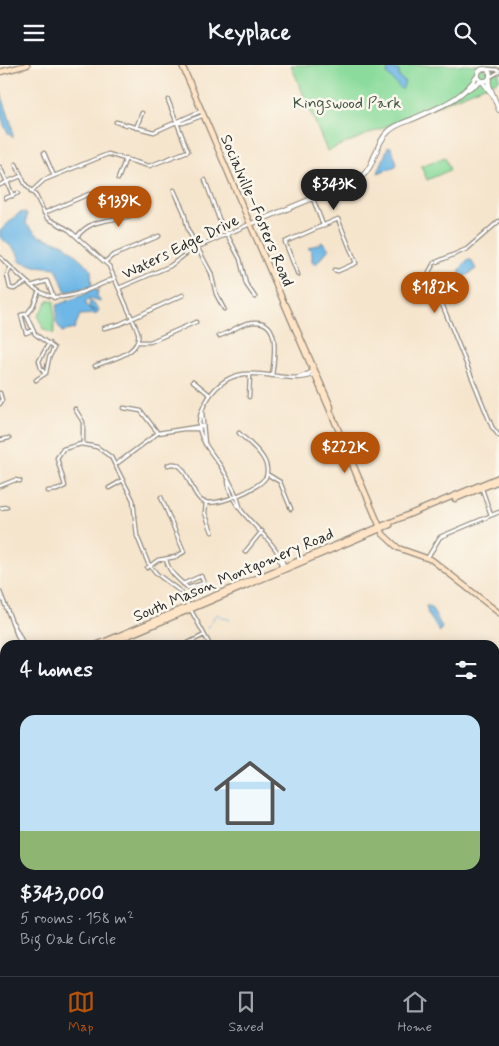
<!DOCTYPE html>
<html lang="en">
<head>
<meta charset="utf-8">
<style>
	:root { --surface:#171b24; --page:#242831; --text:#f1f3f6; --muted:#9ea1a6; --line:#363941; --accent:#b45309 }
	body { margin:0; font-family:Mynerve,sans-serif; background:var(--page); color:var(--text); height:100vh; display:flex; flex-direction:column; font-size:19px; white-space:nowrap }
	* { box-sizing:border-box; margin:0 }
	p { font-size:16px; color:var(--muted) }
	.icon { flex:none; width:28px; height:28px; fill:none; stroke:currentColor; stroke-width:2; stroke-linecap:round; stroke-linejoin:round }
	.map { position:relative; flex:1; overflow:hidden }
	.details { position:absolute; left:0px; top:575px; width:500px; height:336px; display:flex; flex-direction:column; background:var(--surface); border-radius:15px 15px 0 0; box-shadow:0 2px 12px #0003 }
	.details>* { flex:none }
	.price { position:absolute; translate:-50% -42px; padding:0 11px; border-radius:18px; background:var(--accent); color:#fff; font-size:16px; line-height:32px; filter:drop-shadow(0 1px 2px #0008) }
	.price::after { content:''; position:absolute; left:50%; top:30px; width:15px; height:11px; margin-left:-8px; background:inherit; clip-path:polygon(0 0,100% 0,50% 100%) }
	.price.on { background:#222; color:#fff }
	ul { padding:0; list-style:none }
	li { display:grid; align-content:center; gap:10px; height:265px; padding:0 20px }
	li+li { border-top:1px solid var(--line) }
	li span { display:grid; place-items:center; height:155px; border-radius:15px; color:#555 }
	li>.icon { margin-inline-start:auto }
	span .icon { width:90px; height:90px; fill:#fffc; stroke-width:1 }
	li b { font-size:21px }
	h2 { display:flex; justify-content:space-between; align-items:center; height:60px; padding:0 20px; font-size:21px }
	header { display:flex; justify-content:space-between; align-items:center; height:65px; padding:0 20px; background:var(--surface); font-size:22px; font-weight:800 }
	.tab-bar { display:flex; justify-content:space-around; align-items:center; height:70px; border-top:1px solid var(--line); background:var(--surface); font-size:14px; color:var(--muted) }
	.tab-bar a { display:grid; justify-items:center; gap:2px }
	.tab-bar .on { color:var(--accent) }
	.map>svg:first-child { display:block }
	.green { fill:#8bdc9c; stroke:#5b8464 }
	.water { fill:#6eb7e6; stroke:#4c7188 }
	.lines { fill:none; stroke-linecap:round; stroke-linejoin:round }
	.stream { stroke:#6eb7e6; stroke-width:1 }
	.minor-casing { stroke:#90887c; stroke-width:5 }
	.tertiary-casing { stroke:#90887c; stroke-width:6 }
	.secondary-casing { stroke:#90887c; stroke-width:7 }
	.minor { stroke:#fff; stroke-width:2.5 }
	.tertiary { stroke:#fff; stroke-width:4 }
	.secondary { stroke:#ffe4c6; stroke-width:4.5 }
	.labels { text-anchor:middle; stroke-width:5; stroke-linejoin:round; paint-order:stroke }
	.park-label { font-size:16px; fill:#435747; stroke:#fbf7ec }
	.street-label { font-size:16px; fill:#2b2b2b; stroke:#fbf7ec }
</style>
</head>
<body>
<header><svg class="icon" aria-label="menu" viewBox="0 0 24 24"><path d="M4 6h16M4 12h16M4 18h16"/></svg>Keyplace<svg class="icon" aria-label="search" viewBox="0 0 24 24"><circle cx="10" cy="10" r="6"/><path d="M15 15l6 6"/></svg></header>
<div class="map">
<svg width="499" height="911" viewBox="0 0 499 911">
	<rect width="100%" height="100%" fill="#fbf7ec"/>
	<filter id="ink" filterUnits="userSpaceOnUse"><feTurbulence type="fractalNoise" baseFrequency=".02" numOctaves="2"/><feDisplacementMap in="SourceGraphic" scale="10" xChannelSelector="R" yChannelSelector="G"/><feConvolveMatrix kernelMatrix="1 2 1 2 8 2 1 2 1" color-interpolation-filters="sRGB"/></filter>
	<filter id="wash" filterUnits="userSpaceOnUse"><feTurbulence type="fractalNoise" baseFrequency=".0096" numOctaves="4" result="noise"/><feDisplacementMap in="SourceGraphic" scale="20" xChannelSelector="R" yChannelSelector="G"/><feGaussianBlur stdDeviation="1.12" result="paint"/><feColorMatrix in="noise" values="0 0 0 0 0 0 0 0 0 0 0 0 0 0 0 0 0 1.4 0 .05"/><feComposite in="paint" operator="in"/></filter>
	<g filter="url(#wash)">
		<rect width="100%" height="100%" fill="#f6e5cd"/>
		<path class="green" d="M291 0H499V15L327 86Z
			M445 92 450 105 427 115 421 101Z
			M48 235 54 236V269L43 264 38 251Z
			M0 639 5 649V679L0 681Z"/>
		<path class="water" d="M391 3 399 6V12L405 17 402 25 387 9 388 4Z
			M0 25 12 61 13 73C0 62 0 42 0 25Z
			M388 82H391L397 98 396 101 378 108Z
			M24 147 27 149 26 159 39 171 64 179 91 204 92 224 98 225 97 231 100 235V237L90 233 85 237C87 242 91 246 96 246L89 243 90 235 99 244 97 249 80 250 74 264 62 267 56 257 57 240 88 228 89 222 66 227 56 203 35 201 20 196 17 187 0 172V166L19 148Z
			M323 177 329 184 315 200 312 196V187L308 183Z
			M467 195H471L476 204 463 213 459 206Z
			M426 541H430L442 562 440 567 428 549Z"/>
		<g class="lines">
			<path class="stream" d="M498 456 499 455
				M480 462 489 459
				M207 564 216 549 230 555
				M0 629 5 627"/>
		</g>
	</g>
	<g filter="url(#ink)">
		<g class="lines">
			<defs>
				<path id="minor" d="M488 4 499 5
					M490 12 499 7
					M116 57 154 67 201 46
					M178 58H183L204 50
					M136 63 142 48
					M44 88 54 111
					M16 99 25 119 36 131 47 153 69 165 109 201 138 267C142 289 111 294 95 301
					M0 102 7 117 0 120
					M118 114 126 93
					M205 115 219 154 240 194 246 219 255 232
					M174 125 184 147 188 165 211 208 216 229 224 244
					M31 127 44 115 108 89 149 101 188 86 168 35
					M13 131 7 117 21 111
					M6 133 18 128
					M313 134 323 160
					M44 148 89 129
					M499 156 467 184 434 198 429 207 492 362 499 371
					M77 172C94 147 126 161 146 142
					M0 192C49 239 50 243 115 213
					M105 197 112 191 159 171
					M10 204 7 210 10 223 14 224 25 218
					M298 210 285 177 338 154 356 198 338 206 334 205
					M31 221 47 216 54 233
					M119 223 170 201 191 185 250 159
					M26 249 21 250 26 268 33 265
					M104 263 120 259 183 230
					M219 271C230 268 238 260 248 258 283 250 274 292 272 311
					M138 277H150L196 257
					M45 309 41 303 39 296 49 278
					M298 313 314 306
					M36 315 46 308 49 293 54 283 35 269 26 250 33 241 38 228
					M193 316 210 330
					M0 328 2 335 0 339
					M249 332 250 309
					M124 343 141 346 158 368
					M75 344 83 357V379
					M202 347 205 379
					M185 364H200
					M0 375 9 373
					M115 400 158 368 202 361
					M168 400C187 392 189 428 202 436 215 443 259 424 266 412 272 394 251 380 239 368
					M267 409 280 417 291 444
					M228 416C230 448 273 469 284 500
					M0 421 15 415 20 416
					M109 423 123 415
					M482 424 491 450
					M48 426 57 425 65 421 57 393 63 384 81 379 97 382 111 392 133 435 137 471 148 498 157 509 181 527 210 580
					M206 437 205 448 212 467
					M0 443 7 442
					M241 445C238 431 228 412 220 400 202 375 189 362 209 332 217 320 229 311 244 309 269 306 292 319 316 309
					M245 487 262 466
					M277 488 282 503
					M428 492 440 472 499 447
					M166 494C169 508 178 514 188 523L204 518 201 511 183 519
					M147 503 158 495 175 492 184 487 161 432
					M0 527 21 580
					M13 558 24 580
					M184 580 204 570
					M495 605 499 602
					M495 637 499 642
					M495 660 499 667
					M495 757 499 753
					M495 796 499 794
					M495 871 499 879
					M0 883H5
					M166 906 168 911
					M218 906 221 911
					M284 906 286 911
					M369 906 372 911
					M379 906 381 911
					M398 906 401 911
					M300 911 311 906
					M315 911 325 906
					M434 911 443 906
					M475 911 478 906"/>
				<path id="tertiary" d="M478 10a6 6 0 1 1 12 0a6 6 0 1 1-12 0Z
					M490 15 489 20 499 45
					M482 16 491 28
					M468 24 482 16
					M251 159 359 114C376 102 374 79 389 66 395 60 405 57 413 54 439 42 462 35 478 10
					M0 789 5 799
					M0 796 5 802
					M58 906 61 911"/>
				<path id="secondary" d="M182 0 383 469 398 483 432 495 499 548
					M0 7 27 0
					M286 240 331 342 330 345
					M345 381 362 424
					M455 434 499 416
					M96 580 499 412
					M106 580 390 460
					M0 620 5 618
					M0 624 5 622"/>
			</defs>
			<use href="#minor" class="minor-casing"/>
			<use href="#tertiary" class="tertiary-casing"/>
			<use href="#secondary" class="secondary-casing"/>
			<use href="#minor" class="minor"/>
			<use href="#tertiary" class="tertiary"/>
			<use href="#secondary" class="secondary"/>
		</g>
	</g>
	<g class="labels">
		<g class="park-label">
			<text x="347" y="43">Kingswood Park</text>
		</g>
		<g class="street-label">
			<text transform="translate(258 145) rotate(67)" y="6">Socialville–Fosters Road</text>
			<text transform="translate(180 181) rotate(-26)" y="6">Waters Edge Drive</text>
			<text transform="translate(233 509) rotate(-23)" y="6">South Mason Montgomery Road</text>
		</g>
	</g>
</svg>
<b class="price on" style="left:334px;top:146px">$343K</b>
<b class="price" style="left:119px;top:163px">$139K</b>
<b class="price" style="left:435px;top:249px">$182K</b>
<b class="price" style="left:345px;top:409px">$222K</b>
<section class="details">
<h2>4 homes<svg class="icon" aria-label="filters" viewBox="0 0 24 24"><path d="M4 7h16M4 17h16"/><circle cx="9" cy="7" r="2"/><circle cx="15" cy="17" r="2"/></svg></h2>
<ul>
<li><span style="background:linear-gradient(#bfe0f5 75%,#8fb573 0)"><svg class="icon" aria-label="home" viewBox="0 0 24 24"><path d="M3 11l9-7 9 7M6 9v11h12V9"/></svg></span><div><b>$343,000</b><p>5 rooms · 158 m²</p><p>Big Oak Circle</p></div></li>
</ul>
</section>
</div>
<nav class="tab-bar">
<a class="on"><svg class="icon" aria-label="map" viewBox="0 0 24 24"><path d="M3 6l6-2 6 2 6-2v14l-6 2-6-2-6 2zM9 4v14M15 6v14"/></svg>Map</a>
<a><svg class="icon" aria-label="saved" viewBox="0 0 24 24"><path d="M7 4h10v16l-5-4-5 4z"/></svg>Saved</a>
<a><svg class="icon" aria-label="home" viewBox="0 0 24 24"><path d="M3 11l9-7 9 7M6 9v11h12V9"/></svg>Home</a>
</nav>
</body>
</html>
